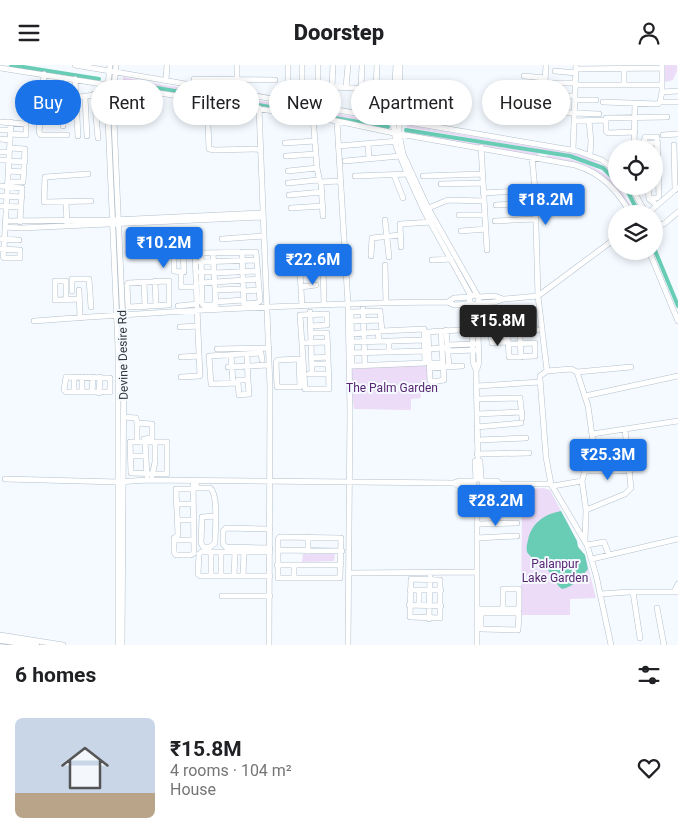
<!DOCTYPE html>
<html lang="en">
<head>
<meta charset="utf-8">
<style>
	:root { --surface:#fff; --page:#f6f6f6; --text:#202124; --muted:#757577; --line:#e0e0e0; --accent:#1a73e8 }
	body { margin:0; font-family:Roboto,sans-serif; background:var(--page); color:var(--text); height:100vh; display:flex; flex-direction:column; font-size:19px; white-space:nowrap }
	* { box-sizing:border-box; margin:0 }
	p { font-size:16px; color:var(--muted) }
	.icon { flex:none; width:28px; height:28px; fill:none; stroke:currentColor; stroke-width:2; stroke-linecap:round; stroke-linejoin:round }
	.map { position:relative; height:580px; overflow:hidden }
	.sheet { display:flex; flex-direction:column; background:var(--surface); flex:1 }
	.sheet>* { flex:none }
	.top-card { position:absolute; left:15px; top:15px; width:649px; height:45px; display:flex; gap:10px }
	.controls { position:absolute; left:608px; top:75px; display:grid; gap:10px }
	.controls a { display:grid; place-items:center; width:55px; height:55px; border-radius:50%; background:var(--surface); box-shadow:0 2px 8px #0003; font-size:25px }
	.price { position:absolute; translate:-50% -42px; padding:0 11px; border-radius:5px; background:var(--accent); color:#fff; font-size:16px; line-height:32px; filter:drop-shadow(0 1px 2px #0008) }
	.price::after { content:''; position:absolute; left:50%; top:30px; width:15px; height:11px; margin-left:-8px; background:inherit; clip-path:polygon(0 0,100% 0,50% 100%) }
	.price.selected { background:#222; color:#fff }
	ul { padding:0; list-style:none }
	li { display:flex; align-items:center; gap:15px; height:125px; padding:0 15px }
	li+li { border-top:1px solid var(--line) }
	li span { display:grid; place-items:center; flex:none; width:140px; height:100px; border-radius:8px; color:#555 }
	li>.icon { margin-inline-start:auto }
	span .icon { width:60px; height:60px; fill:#fffc; stroke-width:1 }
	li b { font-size:21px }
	h2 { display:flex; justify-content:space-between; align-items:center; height:60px; padding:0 15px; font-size:21px }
	.pill { padding:0 18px; border-radius:22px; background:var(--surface); box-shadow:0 2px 8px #0003; font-size:18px; line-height:45px }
	.pill.selected { background:var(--accent); color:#fff }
	header { display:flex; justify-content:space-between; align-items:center; height:65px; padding:0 15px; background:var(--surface); font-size:22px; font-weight:800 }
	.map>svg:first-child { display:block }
	.green { fill:#eddcf7 }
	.water { fill:#69cdb6 }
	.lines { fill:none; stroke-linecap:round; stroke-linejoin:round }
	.canal { stroke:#69cdb6; stroke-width:4 }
	.minor-casing { stroke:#b3c0cb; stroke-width:6 }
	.major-casing { stroke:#b3c0cb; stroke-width:8 }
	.minor { stroke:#fff; stroke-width:5 }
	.major { stroke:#fff; stroke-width:6 }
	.labels { text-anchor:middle; stroke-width:4; stroke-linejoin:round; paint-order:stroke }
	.street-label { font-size:12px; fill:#303539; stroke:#f4faff }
	.park-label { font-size:12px; fill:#582571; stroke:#f4faff }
</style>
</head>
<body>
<header><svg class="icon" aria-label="menu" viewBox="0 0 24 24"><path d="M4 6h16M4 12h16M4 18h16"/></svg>Doorstep<svg class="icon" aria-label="person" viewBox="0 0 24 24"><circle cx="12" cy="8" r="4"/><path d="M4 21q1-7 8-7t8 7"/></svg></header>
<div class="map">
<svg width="678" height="580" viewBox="0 0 678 580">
	<rect width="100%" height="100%" fill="#f4faff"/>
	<path class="green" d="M665 0H677V6L673 15 665 17Z
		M123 12 152 18 387 57V60L123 16Z
		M407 60 582 90C595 96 606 100 616 111V114L605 103 597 99 571 90 406 62Z
		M405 66 538 88V91L405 68Z
		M547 90C594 97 613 106 635 149H633C612 106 589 101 546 92Z
		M428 299V318L420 320 421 333 411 334V345L354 344 349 303Z
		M529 424 543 423 550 425 577 476 578 482 585 490 596 533 570 534V550H521L522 439H530Z
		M303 489H335L334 496 302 497Z"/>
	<path class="water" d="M561 446 577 476 578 482 585 490 588 504C580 513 575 521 562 524 555 519 553 511 548 505 543 499 530 493 527 487 526 483 527 479 528 475 531 459 544 449 561 446Z"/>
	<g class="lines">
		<path class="canal" d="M11 0 99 14
			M122 17 388 62
			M406 65 570 91 603 103 616 116
			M622 121 628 127 639 149
			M654 183 678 241"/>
		<defs>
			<path id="minor" d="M75 0 577 86 602 95 616 106
				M110 0 107 30 118 283V580
				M116 0 113 33 124 282 122 580
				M237 0V27
				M288 0V20L397 25
				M396 0 393 56 396 81 409 113 424 146 471 231
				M400 0 399 69 403 89 428 143 479 233 478 239H472L469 236 470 232 474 230 477 231
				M662 0V27L678 26
				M0 3 337 56 394 68 575 100C602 108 617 125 631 149
				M579 4 662 3
				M624 4V20
				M555 6 576 8
				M44 9 39 67 41 70H67
				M524 11 545 13
				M75 14 78 71
				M194 14 275 15
				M166 15 167 0
				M554 18H576
				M302 20V0
				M577 20H662
				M318 21V0
				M332 21 333 0
				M346 22 348 0
				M361 22 362 0
				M376 23 377 0
				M94 29 98 73
				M554 31H575
				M76 32C87 32 96 28 107 30
				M85 32 87 71
				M544 34 546 0
				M207 35 209 84 215 85 260 84
				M575 35H596
				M603 37 658 39 660 37 662 27
				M660 37H678
				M259 43 270 322 269 580
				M547 47 599 49
				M40 52 63 53
				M337 56 348 239 350 345 348 580
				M574 56 606 55
				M589 56 591 76 590 90
				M0 57 26 59V70L10 69
				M63 61 65 13
				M0 65H11
				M635 67 608 68 606 66V53L667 52
				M663 70 678 69
				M0 74 10 75
				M285 78 315 76
				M644 78 645 72H657L659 131 657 133H649
				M368 79 369 94
				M674 80 675 125
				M338 81 398 76
				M481 82 487 185
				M637 83 638 78H658
				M634 84 635 38
				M573 85 576 0
				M0 87H9
				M316 89 317 103
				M286 91 316 89 313 52
				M532 92 535 125 538 231 547 306 571 304 577 307 588 341 593 377 582 416 586 445 585 476
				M0 95H9
				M9 96 25 97
				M345 96 400 91
				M8 106 24 107
				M288 106 317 103 320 117 340 116
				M88 109 45 112 44 137 91 136
				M394 110 403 133
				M355 111 409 109
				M423 111 482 109
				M8 117H23L25 84 10 83
				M288 118 318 115
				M321 118 323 151
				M441 119 483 118
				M0 121 22 123 20 157
				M631 121 646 149
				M636 121 638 123H648
				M648 121 649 134 657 140
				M483 128 535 125
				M289 130 322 127
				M0 131 22 132
				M66 137 67 159
				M496 140 535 138
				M0 141 21 142
				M291 143 323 141
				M426 144 448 135 484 136
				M647 149 677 123
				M459 150H485
				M385 155 389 192
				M5 156 113 155 263 148
				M495 156 536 154
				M654 157 659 160 664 159 678 147
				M5 162 21 163 263 152
				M461 166 486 164
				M0 174 19 175
				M222 174 263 171
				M401 182 400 159 432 157
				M0 184 20 185V193H5L3 192 4 184 11 57
				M649 186 678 256
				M183 187 184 207
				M242 187 244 241
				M213 188 216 242
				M371 191 372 173 400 170
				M432 195 451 194
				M200 197 257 195
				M323 200 324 240
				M385 200 386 237
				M200 207H214
				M214 208 258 206
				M155 216 156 241
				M169 216V240L128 242 127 220 128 218Z
				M144 217 145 242
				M201 218 258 214
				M301 222 316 220
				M79 225 80 253
				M215 225 243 224
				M72 226V214H89L91 242
				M243 226 259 225
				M479 232 495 231 503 234
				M66 235V216H55V235H56L79 234
				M215 237 244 235
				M448 237 454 233 470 232
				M479 238 495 237 504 234 538 231 616 173
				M472 239 473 297 476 305 478 395 475 396 476 414
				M215 240H203L202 238 201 188 256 187 260 236 257 238 244 239
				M178 241 197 239V238L195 188 193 186 174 187V206L181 207V222H196
				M302 241 300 207 313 206
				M363 244 365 301
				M380 246 382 266 424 264 425 298 352 301 351 247Z
				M310 247 312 309
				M489 251 492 278 506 277V273
				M472 252 504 250 505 257
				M519 254 521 292
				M34 256C172 246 310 238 448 237L454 240 471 239
				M351 256 381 255
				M311 261 327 260V249L300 250 305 324H329L328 292
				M180 262 198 261
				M446 265 449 302
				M444 266 459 265
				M508 267 537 265
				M311 268H327L328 292 312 293
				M351 269 378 267 379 276
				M389 276 425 275
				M351 277 389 276V287
				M302 278 327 277
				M508 279 535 278V291L509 292V291L507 255 533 253 535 265
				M448 280 475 279
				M217 284 269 283
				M429 284 442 283 441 266 428 267 430 315 432 317 444 315 442 283H448
				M448 286 475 285
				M349 288 425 286
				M231 290 233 318
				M181 292 199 291
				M299 294 300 322H277L276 297 278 295Z
				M429 298H443
				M312 299H328
				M228 302 269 300
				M429 303 462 301
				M477 304 479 297 477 240
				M547 306 540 311V314L546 392 551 419 587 480 596 510 611 580
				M577 307 631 302
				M309 309H329
				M66 312 110 313V327H66L64 325Z
				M181 312 200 311 197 243
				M248 315 249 329 239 330 238 318 211 319 209 291 261 288 262 295
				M238 318V315H248L247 289
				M477 321 540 317
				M74 327V312
				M82 327V312
				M92 327 93 312
				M99 328 100 312
				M585 331 678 311
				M477 334 520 333 522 353
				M477 349 522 347
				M124 352 136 353 137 358 152 359V373L144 374
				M477 362 521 358
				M592 369 678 356
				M137 373V358
				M477 375 526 373
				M130 377H167V409L131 408Z
				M145 377 147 411
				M477 389 529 388
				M130 391H145
				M478 395 480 396 481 414 483 420 480 423H476L473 419 474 416 477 414H481
				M585 406H614L631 405
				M152 411 155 397V377
				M5 414 118 417 147 415 454 418 459 416H474
				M482 416H497L500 419
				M196 418 197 423H210C219 429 215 467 215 478L210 482H203L201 478 202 452 215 451
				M454 418 459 421H474
				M482 421H497L500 419H551
				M553 421 582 416
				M476 423 475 441 477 444V580
				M176 424 178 470 174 473V487L176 490H191L194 488 193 415
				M176 424H193
				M176 439H193
				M477 444 480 441 481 423
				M586 445 625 429 631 423 625 364
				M477 446 517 445
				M177 455H194
				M477 459 517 458
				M280 472 341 473 340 513H278V474Z
				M477 473 517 471
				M174 475H194
				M587 480 604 477 609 490
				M270 483 226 482 223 479V466L226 463 270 464
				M278 485 342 486
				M308 486V472
				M592 494 678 474
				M277 500H341
				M349 508 477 507
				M211 511V487
				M221 511V487
				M234 511 235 487
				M243 511 244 487
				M270 511H200L198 509 199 489 201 487H270
				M294 513V500
				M411 514 440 515V553L410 552Z
				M410 525H441
				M633 527 640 573
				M674 527 678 519
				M600 529 630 527H678
				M222 531H270
				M409 540 441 541
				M419 540V525
				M657 543 664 580
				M477 544H503V524H519V544H503
				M477 548H519L518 565 481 564V548
				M429 554 430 512
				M0 570 63 580"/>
			<path id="major" d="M0 575 36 580"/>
		</defs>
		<use href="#minor" class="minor-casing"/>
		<use href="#major" class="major-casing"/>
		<use href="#minor" class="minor"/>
		<use href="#major" class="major"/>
	</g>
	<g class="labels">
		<g class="street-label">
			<text transform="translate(123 290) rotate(-91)" y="4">Devine Desire Rd</text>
		</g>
		<g class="park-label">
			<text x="392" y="327">The Palm Garden</text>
			<text x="555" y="503">Palanpur<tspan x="555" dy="14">Lake Garden</tspan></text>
		</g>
	</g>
</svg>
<div class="controls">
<a><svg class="icon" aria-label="locate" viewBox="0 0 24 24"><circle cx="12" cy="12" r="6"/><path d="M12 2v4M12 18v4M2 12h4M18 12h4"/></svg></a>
<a><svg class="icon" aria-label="layers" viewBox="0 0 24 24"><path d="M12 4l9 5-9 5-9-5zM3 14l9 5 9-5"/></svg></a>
</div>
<b class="price" style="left:546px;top:161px">₹18.2M</b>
<b class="price" style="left:164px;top:204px">₹10.2M</b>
<b class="price" style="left:313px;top:221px">₹22.6M</b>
<b class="price selected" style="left:498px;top:282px">₹15.8M</b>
<b class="price" style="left:608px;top:416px">₹25.3M</b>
<b class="price" style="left:496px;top:462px">₹28.2M</b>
<div class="top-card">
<a class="pill selected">Buy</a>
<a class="pill">Rent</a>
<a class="pill">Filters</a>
<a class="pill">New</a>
<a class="pill">Apartment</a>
<a class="pill">House</a>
</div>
</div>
<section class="sheet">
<h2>6 homes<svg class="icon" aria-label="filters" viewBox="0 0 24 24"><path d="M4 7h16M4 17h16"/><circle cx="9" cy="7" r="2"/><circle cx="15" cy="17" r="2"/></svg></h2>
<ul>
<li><span style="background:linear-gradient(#c9d6e8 75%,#b9a48a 0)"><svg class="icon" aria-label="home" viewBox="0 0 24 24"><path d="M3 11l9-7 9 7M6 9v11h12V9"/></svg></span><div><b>₹15.8M</b><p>4 rooms · 104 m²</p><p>House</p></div><svg class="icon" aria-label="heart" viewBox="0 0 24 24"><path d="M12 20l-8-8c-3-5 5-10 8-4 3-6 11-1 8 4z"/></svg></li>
</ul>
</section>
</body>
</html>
